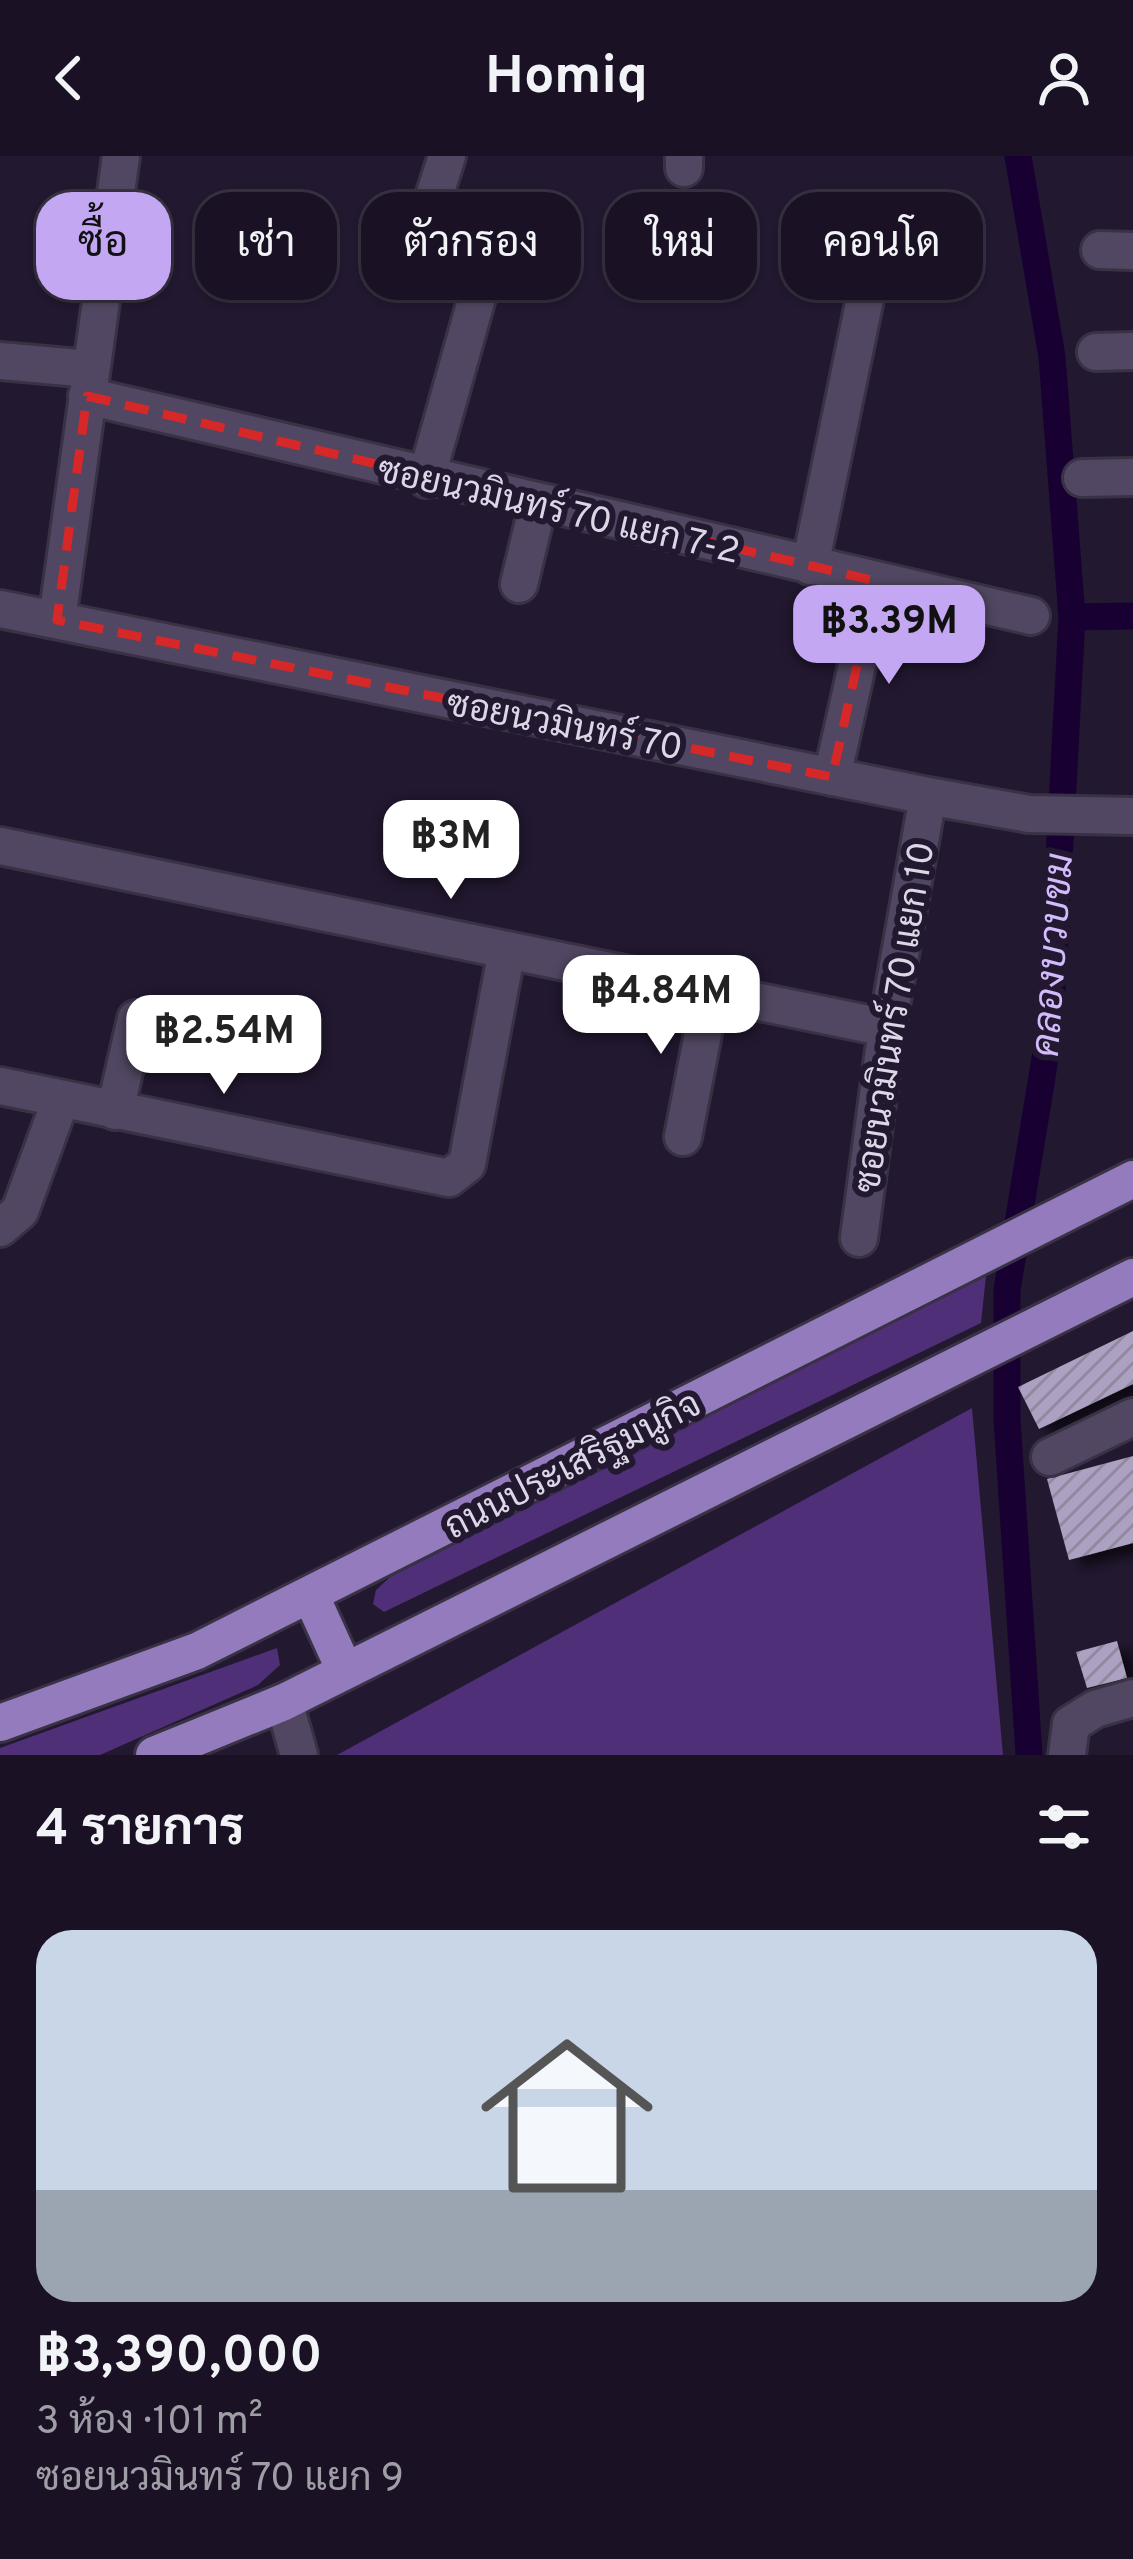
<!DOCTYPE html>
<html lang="th">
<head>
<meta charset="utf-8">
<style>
	:root { --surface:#1a1224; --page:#272031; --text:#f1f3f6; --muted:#9f9ea6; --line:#383241; --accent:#c3a7f2 }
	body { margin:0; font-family:Overpass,Sarabun,sans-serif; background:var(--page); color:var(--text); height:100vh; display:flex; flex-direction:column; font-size:45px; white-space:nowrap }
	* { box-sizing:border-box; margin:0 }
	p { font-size:39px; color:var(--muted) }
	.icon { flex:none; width:66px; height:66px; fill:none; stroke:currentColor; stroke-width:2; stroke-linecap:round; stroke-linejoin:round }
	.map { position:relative; height:1599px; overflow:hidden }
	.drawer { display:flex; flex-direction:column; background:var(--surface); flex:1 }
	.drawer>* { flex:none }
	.top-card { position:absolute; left:36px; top:36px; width:1062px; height:108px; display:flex; gap:24px }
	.price { position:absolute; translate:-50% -102px; padding:0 27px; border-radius:24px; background:#fff; color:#222; font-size:39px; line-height:78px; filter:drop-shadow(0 3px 6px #0008) }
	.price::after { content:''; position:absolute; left:50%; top:72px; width:36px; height:27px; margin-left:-18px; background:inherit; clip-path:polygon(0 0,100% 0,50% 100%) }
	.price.current { background:var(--accent); color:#111 }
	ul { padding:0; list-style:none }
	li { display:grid; align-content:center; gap:24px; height:636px; padding:0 36px }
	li+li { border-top:3px solid var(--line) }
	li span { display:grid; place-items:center; height:372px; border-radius:36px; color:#555 }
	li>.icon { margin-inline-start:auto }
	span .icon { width:216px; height:216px; fill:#fffc; stroke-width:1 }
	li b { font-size:51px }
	h2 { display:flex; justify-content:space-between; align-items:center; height:144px; padding:0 36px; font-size:51px }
	.pill { padding:0 42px; border-radius:36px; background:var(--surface); box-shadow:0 3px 9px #0004,0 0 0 3px var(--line); font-size:42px; line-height:108px }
	.pill.current { background:var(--accent); color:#111 }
	header { display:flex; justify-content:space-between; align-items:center; height:156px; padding:0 36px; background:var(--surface); font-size:54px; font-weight:700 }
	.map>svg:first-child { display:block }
	.grass { fill:#4f2f77 }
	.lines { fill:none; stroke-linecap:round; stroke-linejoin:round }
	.canal { stroke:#190033; stroke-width:27 }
	.building { fill:url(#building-hatch); filter:url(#shadow) }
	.minor-casing { stroke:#393245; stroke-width:42 }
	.major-casing { stroke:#393245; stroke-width:42 }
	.minor { stroke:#514762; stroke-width:36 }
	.major { stroke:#947bbd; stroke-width:36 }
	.marked { fill:none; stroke:#d62828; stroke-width:9; stroke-dasharray:24 15; stroke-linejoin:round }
	.labels { text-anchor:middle; stroke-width:12; stroke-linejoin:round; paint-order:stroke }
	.street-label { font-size:36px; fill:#dcd6e6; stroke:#221830 }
	.water-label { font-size:39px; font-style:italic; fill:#d2bafb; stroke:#221830 }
</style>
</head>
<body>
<header><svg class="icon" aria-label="back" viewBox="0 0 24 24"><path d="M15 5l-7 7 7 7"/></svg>Homiq<svg class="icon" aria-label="person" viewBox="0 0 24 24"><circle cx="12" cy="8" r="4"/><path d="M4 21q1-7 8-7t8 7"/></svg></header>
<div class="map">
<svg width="1133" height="1599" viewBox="0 0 1133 1599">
	<defs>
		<pattern id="building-hatch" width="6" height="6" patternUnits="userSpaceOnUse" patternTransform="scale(3)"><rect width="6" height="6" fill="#aca1c0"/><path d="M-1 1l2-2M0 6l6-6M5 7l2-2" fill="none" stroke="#9289a1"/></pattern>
		<filter id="shadow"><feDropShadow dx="13" dy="8" stdDeviation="6" flood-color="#0009"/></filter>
	</defs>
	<rect width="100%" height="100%" fill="#221830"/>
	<path class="grass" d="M986 1120 981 1167 384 1456 373 1448 376 1434 390 1421Z
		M972 1252 1003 1599H337Z
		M277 1492 280 1509 258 1529 100 1599H0V1592Z"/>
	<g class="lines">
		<path class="canal" d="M1018 0 1052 201 1072 461 1050 872 1007 1134V1263L1029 1599
			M1072 461 1133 460"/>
	</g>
	<path class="building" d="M1133 1175V1228L1039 1273 1018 1231Z
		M1133 1300V1387L1069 1404 1047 1323Z
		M1117 1485 1127 1522 1087 1532 1076 1496Z"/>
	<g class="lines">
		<defs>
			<path id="minor" d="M684 0V12
				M1100 94 1133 95
				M408 122 447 0
				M1096 196 1133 195
				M0 205 90 213
				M87 240 1031 460
				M1082 322 1133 321
				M426 323 478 138
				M810 410 874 99
				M519 428 538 349
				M0 453 928 640 1029 658 1133 660
				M57 464 121 0
				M832 621 876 425
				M0 690 887 872
				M0 930 449 1022 467 1008 507 794
				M115 955 136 863
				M683 981 711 836
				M0 1072 20 1055 61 943
				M859 1082 887 872 928 640
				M1050 1301 1133 1261
				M284 1546 299 1599
				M1067 1599 1071 1568 1095 1553 1133 1542"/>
			<path id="major" d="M311 1440 345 1515
				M0 1567 197 1495 1133 1023
				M154 1599 284 1546 1133 1121"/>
		</defs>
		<use href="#minor" class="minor-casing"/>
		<use href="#major" class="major-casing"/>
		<use href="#minor" class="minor"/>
		<use href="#major" class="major"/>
	</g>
	<path class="marked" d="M87 240 876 425 832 621 57 464Z"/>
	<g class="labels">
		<g class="street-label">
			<text transform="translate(559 353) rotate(13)" y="13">ซอยนวมินทร์ 70 แยก 7-2</text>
			<text transform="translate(565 568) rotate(11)" y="13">ซอยนวมินทร์ 70</text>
			<text transform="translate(893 861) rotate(-81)" y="13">ซอยนวมินทร์ 70 แยก 10</text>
			<text transform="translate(572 1308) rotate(-27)" y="13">ถนนประเสริฐมนูกิจ</text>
		</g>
		<g class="water-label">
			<text transform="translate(1051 799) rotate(-86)" y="14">คลองบวบขม</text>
		</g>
	</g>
</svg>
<b class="price current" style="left:889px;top:531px">฿3.39M</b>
<b class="price" style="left:451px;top:746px">฿3M</b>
<b class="price" style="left:661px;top:901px">฿4.84M</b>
<b class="price" style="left:224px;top:941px">฿2.54M</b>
<div class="top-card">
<a class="pill current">ซื้อ</a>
<a class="pill">เช่า</a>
<a class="pill">ตัวกรอง</a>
<a class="pill">ใหม่</a>
<a class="pill">คอนโด</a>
</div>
</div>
<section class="drawer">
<h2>4 รายการ<svg class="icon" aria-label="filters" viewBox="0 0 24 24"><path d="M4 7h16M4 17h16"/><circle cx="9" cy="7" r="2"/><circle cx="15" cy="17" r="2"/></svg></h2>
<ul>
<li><span style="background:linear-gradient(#c9d6e8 70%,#9aa5b1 0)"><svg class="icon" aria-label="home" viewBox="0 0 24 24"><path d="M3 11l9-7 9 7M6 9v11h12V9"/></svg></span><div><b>฿3,390,000</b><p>3 ห้อง · 101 m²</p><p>ซอยนวมินทร์ 70 แยก 9</p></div></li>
</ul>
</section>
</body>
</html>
